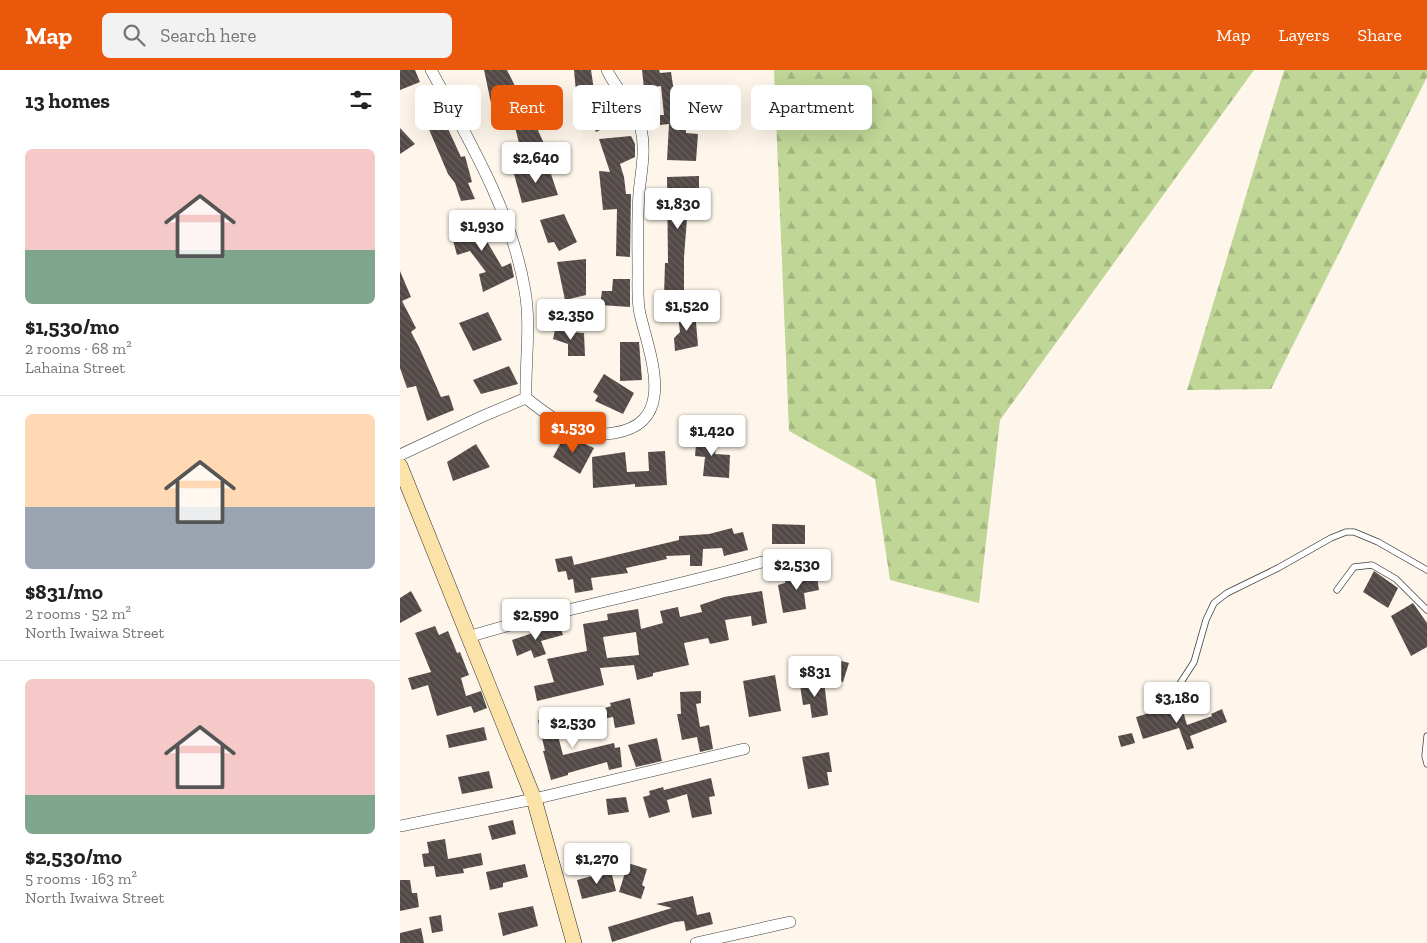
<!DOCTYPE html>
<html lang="en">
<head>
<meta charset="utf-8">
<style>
	:root { --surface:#fff; --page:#f2f2f2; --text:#222; --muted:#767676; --line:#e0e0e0; --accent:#ea580c }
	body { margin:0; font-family:"Zilla Slab",serif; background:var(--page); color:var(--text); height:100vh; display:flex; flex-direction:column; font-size:19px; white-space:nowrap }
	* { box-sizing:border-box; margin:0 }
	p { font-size:16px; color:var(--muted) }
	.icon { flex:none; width:28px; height:28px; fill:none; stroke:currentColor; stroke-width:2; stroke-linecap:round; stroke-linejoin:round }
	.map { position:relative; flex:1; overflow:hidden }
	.sheet { display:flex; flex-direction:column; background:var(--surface); width:400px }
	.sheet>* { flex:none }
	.guide { position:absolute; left:15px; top:15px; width:475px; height:45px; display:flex; gap:10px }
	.price { position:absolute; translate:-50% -42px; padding:0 11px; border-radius:5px; background:#fff; color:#222; font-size:16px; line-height:32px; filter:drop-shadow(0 1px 2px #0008) }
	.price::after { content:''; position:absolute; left:50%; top:30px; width:15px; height:11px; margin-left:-8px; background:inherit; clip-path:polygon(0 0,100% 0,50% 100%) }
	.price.selected { background:var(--accent); color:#fff }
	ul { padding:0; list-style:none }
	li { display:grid; align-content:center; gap:10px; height:265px; padding:0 25px }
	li+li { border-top:1px solid var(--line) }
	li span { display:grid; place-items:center; height:155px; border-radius:8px; color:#555 }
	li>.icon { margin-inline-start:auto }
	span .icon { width:90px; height:90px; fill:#fffc; stroke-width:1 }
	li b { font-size:21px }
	h2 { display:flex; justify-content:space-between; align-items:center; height:60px; padding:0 25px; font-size:21px }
	.tag { padding:0 18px; border-radius:8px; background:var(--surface); box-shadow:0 5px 20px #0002; font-size:18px; line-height:45px }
	.tag.selected { background:var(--accent); color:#fff }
	header { display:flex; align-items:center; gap:30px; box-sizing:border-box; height:70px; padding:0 25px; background:var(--accent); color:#fff }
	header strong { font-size:24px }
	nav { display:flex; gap:28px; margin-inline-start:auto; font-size:18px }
	.search { width:350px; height:45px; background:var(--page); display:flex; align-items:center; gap:12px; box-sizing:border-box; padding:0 18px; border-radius:8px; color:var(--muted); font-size:19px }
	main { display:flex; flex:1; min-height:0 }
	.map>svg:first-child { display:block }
	.forest { fill:url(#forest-firs) }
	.building { fill:url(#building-back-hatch); fill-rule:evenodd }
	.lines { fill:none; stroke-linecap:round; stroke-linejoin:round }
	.lane-casing { stroke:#3e3e3e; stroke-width:7 }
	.street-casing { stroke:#3e3e3e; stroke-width:12 }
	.secondary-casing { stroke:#2d2d2d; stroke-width:16 }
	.lane { stroke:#fff; stroke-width:5.5 }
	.street { stroke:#fff; stroke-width:11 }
	.secondary { stroke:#fbe2a8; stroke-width:15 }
</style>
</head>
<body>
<header>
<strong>Map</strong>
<div class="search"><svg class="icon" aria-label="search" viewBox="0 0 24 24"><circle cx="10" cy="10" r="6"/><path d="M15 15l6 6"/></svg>Search here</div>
<nav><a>Map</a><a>Layers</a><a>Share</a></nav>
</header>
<main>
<section class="sheet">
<h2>13 homes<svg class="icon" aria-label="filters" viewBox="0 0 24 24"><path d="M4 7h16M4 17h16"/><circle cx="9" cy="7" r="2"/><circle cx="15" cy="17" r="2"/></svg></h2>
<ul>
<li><span style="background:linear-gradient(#f6c9c9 65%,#7fa58c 0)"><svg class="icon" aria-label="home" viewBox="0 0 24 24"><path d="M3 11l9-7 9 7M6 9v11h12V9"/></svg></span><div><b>$1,530/mo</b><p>2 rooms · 68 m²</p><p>Lahaina Street</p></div></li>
<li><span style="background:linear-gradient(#ffd9b3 60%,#9aa5b1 0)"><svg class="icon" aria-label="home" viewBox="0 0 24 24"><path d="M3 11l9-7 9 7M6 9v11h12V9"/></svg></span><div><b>$831/mo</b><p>2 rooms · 52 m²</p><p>North Iwaiwa Street</p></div></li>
<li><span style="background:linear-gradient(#f6c9c9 75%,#7fa58c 0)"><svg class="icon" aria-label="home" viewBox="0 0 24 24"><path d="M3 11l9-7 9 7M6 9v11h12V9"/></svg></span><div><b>$2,530/mo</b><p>5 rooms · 163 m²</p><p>North Iwaiwa Street</p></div></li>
</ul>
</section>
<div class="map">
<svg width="1027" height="873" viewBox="0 0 1027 873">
	<defs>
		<pattern id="forest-firs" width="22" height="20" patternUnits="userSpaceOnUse" patternTransform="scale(1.25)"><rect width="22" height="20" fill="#bfd696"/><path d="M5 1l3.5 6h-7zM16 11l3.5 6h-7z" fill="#a3b680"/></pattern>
		<pattern id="building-back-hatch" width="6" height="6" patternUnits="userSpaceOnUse" patternTransform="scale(1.25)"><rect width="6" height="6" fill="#534a48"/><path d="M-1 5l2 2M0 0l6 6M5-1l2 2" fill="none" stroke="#67605e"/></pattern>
	</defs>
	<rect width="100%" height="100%" fill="#fef6ea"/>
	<path class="forest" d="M374 0H854L600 350 579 533 490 510 475 409 389 361Z
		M884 0H1027V7L871 319 787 320Z"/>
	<path class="building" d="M0 0H15L20 12 0 20Z
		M84 0H107L118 22 91 33Z
		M174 0H191L194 20 176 22Z
		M242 0H259L260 3 271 2 275 29 285 28 286 63 298 64 296 91 267 90 269 54 260 55V45H264L261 16 244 18Z
		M208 21 221 50 196 62 190 49 198 45 191 29Z
		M133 36 143 56 137 58 145 76 122 85 112 45Z
		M38 37 61 87 65 86 72 112 68 113 75 129 61 131 55 113 48 104 22 43Z
		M0 58 15 74 0 84Z
		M231 66 235 74V87L220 94 224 107 226 124H231L230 187 216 186 217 139 203 140 199 101 210 102 199 69Z
		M148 95 158 125 122 133 114 104Z
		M299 106V136H288L284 187V227L264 226 265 193H268L267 107Z
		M164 144 177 172 159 181 154 172 148 173 140 150Z
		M89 145 95 158 82 163 102 197 111 193 114 207 83 222 79 204 86 202 70 181 57 185 51 163Z
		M186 189V225L165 230 157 192Z
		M0 201 11 227 2 231 16 258 11 262 19 277 41 327 49 325 54 340 27 351 16 316 7 318 0 298Z
		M213 209H230V237L200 235 202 221H212Z
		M295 241 298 276 275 281 274 268 280 262 278 244Z
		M88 242 102 270 73 281 59 253Z
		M167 256 172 262 184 263 185 286H168V274L153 269 155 260Z
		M220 272H239L242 310 220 311Z
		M109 296 118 314 81 324 73 310Z
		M204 304 234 323 223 344 195 331 198 326 193 322Z
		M297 363 317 364 315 384 330 385 329 408 303 406 305 387 295 386Z
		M165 365 194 378 180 404 153 387Z
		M76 374 90 397 53 411 47 392Z
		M265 381 267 415 235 417V414L193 418 192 387 225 382 227 402 249 401 248 382Z
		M372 454 405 455V474H372Z
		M332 458 334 464 343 462 348 480 324 486 322 478 303 479 302 496H290V485L266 486 267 489 226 498 228 503 191 508 193 520 175 523 173 509 168 510 166 501 158 502 155 489 172 486 174 495 279 470V466L309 464Z
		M416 501 419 520 404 523 406 539 383 543 378 515 385 513 386 506Z
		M974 501 998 518 988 538 963 522Z
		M11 521 22 541 0 553V528Z
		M362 521 367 553 352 556 351 546 325 550 329 570 310 574 308 568 284 573 289 595 253 603V606L237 610 234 595 200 598 204 615 137 631 134 616 154 612 147 589 187 581 183 554 208 550 207 544 238 539 241 559 263 553 260 541 278 537 280 547 302 542 300 535 324 527ZM236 562 239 585 207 588 203 567Z
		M1013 533 1027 553V577L1011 586 991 546Z
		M159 554 163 565 141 571 146 584 134 588 131 580 117 586 112 570Z
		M35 556 39 565 48 561 57 583 60 582 69 605 61 608 66 626 81 621 87 638 74 643 71 636 37 646 28 615 12 620 8 608 31 602 15 563Z
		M434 589 449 593 443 612 429 608Z
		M375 605 381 641 349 647 343 611Z
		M424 611 428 645 412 648 410 634 403 635 400 615Z
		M301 621V633L296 634 300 657 309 655 313 679 300 682 297 667 282 670 277 644H281L280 622Z
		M230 628 235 654 215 658 213 647 207 648 205 638 211 636 210 633Z
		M769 637 771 641 782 638 787 655 812 646 811 644 822 639 827 652 790 666 794 678 787 680 779 658 743 669 736 647Z
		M177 642 180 654 157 662 163 685 214 673 215 678 220 677 222 697 209 700 207 692 168 703V705L151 710 143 681H145L138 650Z
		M84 657 87 670 49 678 46 665Z
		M732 663 735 673 721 677 718 666Z
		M257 668 262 691 236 697 228 675Z
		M429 682 432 702H427L429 715 408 719 402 687Z
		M89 701 93 718 62 724 58 707Z
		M311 708 315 726 309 727 312 744 292 748 287 724 267 730 270 742 249 748 243 727 250 725 249 721 263 717 264 720Z
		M226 727 229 742 208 745 206 729Z
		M113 750 116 764 92 770 88 756Z
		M45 769 48 789 81 783 83 795 63 799 64 803 36 807 34 796 24 797 22 784 29 783 27 772Z
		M228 793 247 799 242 815 245 817 241 829 219 822Z
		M125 794 128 807 103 813V817L90 820 86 802Z
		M211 801 216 821 182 829 177 810Z
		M0 810H10L12 823H17L19 837 0 841Z
		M293 826 297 845 310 842 313 854 286 861 284 851 275 852 212 872 208 857 272 838 256 834Z
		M133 836 138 856 103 866 98 843Z
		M41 845 43 861 32 863 29 847Z
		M21 858 24 873H0V863Z"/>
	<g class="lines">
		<defs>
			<path id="lane" d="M937 520 954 497 972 495 996 509 1027 540
				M772 626 794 592 806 550 814 533 827 523 878 498 931 468 946 462H954L978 472 1027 500
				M1027 666 1025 686 1027 694"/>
			<path id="street" d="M31 0C69 70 112 142 125 221 131 255 125 294 126 328
				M0 385 81 347 126 328C152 349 179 369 214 363 278 353 250 286 240 244 237 231 238 216 238 202 238 176 237 149 239 123 241 102 246 80 241 59 236 37 216 20 207 0
				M68 567C165 537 265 520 362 492
				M0 756 134 729 344 679
				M296 873 390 852"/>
			<path id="secondary" d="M0 396 134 729 174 873"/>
		</defs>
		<use href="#lane" class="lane-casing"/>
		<use href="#street" class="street-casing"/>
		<use href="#secondary" class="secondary-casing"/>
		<use href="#lane" class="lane"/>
		<use href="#street" class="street"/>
		<use href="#secondary" class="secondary"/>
	</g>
</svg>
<b class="price" style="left:136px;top:114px">$2,640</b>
<b class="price" style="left:278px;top:160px">$1,830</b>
<b class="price" style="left:82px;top:182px">$1,930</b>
<b class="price" style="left:287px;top:262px">$1,520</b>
<b class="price" style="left:171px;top:271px">$2,350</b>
<b class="price selected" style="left:173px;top:384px">$1,530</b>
<b class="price" style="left:312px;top:387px">$1,420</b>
<b class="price" style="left:397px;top:521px">$2,530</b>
<b class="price" style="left:136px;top:571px">$2,590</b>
<b class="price" style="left:415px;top:628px">$831</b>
<b class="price" style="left:777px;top:654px">$3,180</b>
<b class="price" style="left:173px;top:679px">$2,530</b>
<b class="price" style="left:197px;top:815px">$1,270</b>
<div class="guide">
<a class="tag">Buy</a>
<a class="tag selected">Rent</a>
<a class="tag">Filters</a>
<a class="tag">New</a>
<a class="tag">Apartment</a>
</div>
</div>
</main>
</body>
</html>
